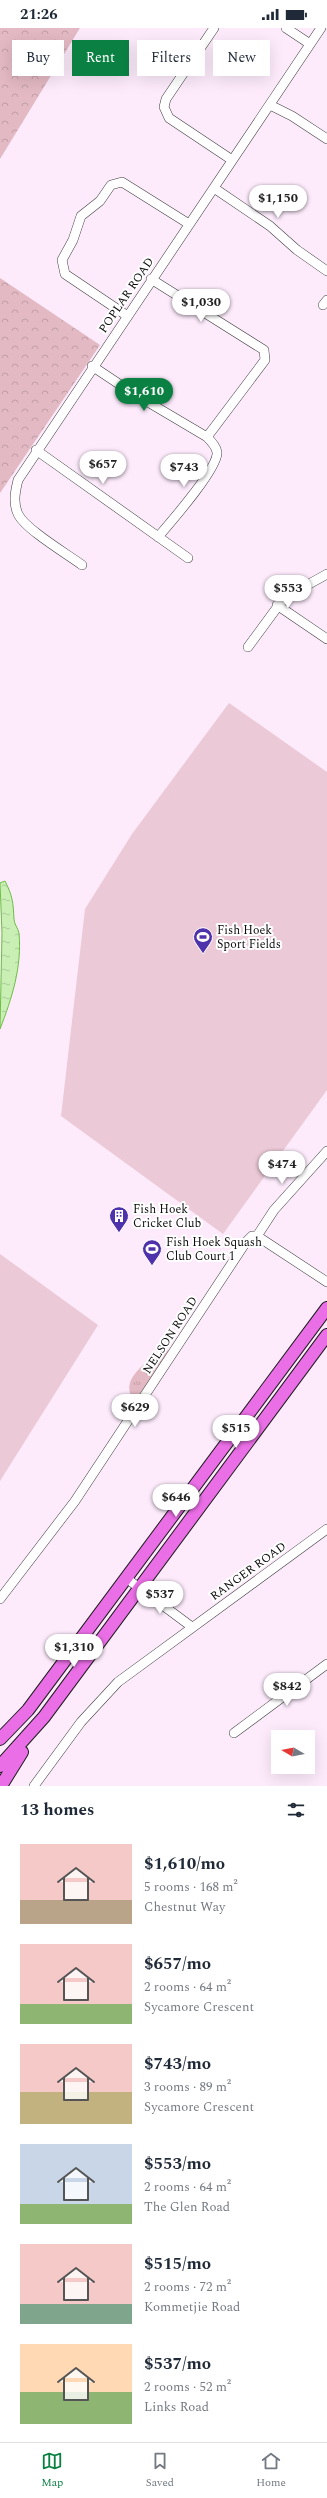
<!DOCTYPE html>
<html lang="en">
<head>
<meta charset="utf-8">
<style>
	:root { --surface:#fff; --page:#f6f6f7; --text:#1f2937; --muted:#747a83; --line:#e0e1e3; --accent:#0b8043 }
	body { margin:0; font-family:Spectral,serif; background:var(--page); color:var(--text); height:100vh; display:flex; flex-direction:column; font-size:15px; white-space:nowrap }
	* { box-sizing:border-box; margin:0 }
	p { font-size:13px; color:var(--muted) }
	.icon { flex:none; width:22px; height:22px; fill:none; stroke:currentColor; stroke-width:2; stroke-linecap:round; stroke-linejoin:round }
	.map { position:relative; height:1758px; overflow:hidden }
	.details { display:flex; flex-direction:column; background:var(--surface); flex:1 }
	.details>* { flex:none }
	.hud { position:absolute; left:12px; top:12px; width:303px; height:36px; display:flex; gap:8px }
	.needle { width:26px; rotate:280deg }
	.buttons { position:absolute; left:271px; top:1702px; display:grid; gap:8px }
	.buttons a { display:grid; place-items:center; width:44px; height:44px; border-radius:0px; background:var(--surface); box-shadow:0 4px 16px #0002; font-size:20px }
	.price { position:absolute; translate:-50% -34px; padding:0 9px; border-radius:14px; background:#fff; color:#222; font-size:13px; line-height:26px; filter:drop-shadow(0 1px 2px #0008) }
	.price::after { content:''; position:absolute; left:50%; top:24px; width:12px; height:9px; margin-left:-6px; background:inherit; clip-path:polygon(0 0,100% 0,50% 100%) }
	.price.active { background:var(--accent); color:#fff }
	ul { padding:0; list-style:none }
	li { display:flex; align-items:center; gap:12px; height:100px; padding:0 20px }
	li span { display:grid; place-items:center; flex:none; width:112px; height:80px; border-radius:0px; color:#555 }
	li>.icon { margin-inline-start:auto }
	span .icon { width:48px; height:48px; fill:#fffc; stroke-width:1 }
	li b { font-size:17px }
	h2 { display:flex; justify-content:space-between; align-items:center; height:48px; padding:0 20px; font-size:17px }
	.pill { padding:0 14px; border-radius:0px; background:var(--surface); box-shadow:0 4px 16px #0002; font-size:14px; line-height:36px }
	.pill.active { background:var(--accent); color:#fff }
	.status { display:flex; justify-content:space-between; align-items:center; height:28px; padding:0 20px; background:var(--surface); direction:ltr }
	.status svg { height:11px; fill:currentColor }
	.dock { display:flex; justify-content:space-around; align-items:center; height:56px; border-top:1px solid var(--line); background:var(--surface); font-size:11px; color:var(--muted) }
	.dock a { display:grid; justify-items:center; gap:2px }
	.dock .active { color:var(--accent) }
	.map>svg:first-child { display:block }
	.grass { fill:url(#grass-tufts) }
	.park { fill:url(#park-crowns) }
	.pitch { fill:#ebc9d6 }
	.water { fill:url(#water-ripples); stroke:#6cbe44 }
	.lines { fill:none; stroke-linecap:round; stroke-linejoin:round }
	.minor-casing { stroke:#3e3e3e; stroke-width:10 }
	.major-casing { stroke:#1c1c1c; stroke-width:14 }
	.minor { stroke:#fff; stroke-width:9 }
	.major { stroke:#ea6ee6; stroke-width:12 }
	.labels { text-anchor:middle; stroke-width:4; stroke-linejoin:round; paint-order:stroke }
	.street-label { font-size:12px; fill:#0b0b0b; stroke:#fff }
	.poi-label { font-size:12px; fill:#0b0b0b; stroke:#fff; text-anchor:start }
</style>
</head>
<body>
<div class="status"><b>21:26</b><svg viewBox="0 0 49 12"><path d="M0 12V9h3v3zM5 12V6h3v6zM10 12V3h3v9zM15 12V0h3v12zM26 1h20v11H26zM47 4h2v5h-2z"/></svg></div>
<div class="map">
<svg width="327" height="1758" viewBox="0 0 327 1758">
	<defs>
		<pattern id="grass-tufts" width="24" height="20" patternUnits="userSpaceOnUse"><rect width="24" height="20" fill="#e3b9c3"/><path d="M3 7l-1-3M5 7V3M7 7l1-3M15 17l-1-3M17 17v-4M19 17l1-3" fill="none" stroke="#c19ea6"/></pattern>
		<pattern id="park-crowns" width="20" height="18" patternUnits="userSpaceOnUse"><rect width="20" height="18" fill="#e3b9c3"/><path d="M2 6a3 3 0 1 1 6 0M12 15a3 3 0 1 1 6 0" fill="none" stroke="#c19ea6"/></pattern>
		<pattern id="water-ripples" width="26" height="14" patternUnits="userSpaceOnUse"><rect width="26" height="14" fill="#c9efb5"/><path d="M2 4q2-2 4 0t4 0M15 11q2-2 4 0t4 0" fill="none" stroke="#abcc9a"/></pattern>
	</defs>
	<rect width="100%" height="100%" fill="#fdebfc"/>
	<path class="grass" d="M166 1322 169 1323 137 1372 133 1371C121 1353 141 1339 153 1329L161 1330Z"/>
	<path class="park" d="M0 0H80L0 131Z
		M0 250 100 317 0 465Z"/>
	<path class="pitch" d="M229 675 327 744V1062L223 1206 61 1088 85 881 132 806Z
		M0 1226 98 1297 0 1453Z"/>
	<path class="water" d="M5 853C13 869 13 874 14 891 14 896 18 900 19 905 22 939 12 970 0 1001L2 905 0 855Z"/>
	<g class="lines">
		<defs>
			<path id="minor" d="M214 0 166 71 164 79 169 90 232 132
				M286 0 310 16
				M270 77 292 88 327 111
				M214 160 270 198 297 222 327 243
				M151 251 264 322 265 332 207 409
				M323 277 327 272
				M126 287 65 246 62 232 73 212 81 188 100 173 111 157 122 154 189 196
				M92 338 131 364 207 409C211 413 216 418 217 424 219 439 170 495 158 509
				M36 422 188 530
				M82 537C67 526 25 501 18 486 13 475 15 464 18 452L321 0
				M277 577 327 611
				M248 619 284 570 327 546
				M257 1208 327 1254
				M126 1550 192 1599
				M0 1571 75 1473 246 1214 252 1208H257L274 1182 327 1123
				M234 1705 327 1636
				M34 1758 81 1694 118 1654 327 1501"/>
			<path id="major" d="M0 1711 28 1682 327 1280
				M0 1738 44 1689 327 1307
				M1 1758 22 1724"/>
		</defs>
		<use href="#minor" class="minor-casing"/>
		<use href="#major" class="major-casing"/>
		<use href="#minor" class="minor"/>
		<use href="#major" class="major"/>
	</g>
	<defs>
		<symbol id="stadium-pin" viewBox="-11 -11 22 30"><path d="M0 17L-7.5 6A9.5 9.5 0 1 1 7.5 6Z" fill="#4e32ac" stroke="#fff"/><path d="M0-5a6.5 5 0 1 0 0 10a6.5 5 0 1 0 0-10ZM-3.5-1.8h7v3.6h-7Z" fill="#fff"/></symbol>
		<symbol id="building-pin" viewBox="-11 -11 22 30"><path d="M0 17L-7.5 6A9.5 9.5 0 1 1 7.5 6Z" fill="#4e32ac" stroke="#fff"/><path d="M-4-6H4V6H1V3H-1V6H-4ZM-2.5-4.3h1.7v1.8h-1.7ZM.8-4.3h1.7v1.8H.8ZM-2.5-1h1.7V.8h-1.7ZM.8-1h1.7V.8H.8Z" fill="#fff"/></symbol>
	</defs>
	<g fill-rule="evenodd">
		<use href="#stadium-pin" x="192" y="898" width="22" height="30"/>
		<use href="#building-pin" x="108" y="1177" width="22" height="30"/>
		<use href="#stadium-pin" x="141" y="1210" width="22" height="30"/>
	</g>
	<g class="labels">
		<g class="street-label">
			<text transform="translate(126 267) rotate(-56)" y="4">POPLAR ROAD</text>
			<text transform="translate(170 1307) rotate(-57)" y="4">NELSON ROAD</text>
			<text transform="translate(248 1543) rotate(-36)" y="4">RANGER ROAD</text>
		</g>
		<g class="poi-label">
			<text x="217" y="906">Fish Hoek<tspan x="217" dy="14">Sport Fields</tspan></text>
			<text x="133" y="1185">Fish Hoek<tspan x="133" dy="14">Cricket Club</tspan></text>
			<text x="166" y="1218">Fish Hoek Squash<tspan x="166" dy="14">Club Court 1</tspan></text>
		</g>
	</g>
</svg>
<div class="buttons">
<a><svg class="needle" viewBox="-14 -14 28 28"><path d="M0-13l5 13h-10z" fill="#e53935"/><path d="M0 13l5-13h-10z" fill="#747a83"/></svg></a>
</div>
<b class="price" style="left:278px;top:191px">$1,150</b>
<b class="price" style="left:201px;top:295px">$1,030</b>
<b class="price active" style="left:144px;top:384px">$1,610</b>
<b class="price" style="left:103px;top:457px">$657</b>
<b class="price" style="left:184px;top:460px">$743</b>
<b class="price" style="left:288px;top:581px">$553</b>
<b class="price" style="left:282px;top:1157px">$474</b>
<b class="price" style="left:135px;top:1400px">$629</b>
<b class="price" style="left:236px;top:1421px">$515</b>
<b class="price" style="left:176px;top:1490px">$646</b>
<b class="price" style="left:160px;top:1587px">$537</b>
<b class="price" style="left:74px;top:1640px">$1,310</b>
<b class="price" style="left:287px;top:1679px">$842</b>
<div class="hud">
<a class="pill">Buy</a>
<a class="pill active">Rent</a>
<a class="pill">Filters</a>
<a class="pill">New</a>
</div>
</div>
<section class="details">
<h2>13 homes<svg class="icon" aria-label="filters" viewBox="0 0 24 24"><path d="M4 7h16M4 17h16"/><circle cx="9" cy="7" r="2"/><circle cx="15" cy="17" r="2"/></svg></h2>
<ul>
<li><span style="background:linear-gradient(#f6c9c9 70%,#b9a48a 0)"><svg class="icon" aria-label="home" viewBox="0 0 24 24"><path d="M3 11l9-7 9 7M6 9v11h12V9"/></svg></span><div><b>$1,610/mo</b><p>5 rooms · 168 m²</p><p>Chestnut Way</p></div></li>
<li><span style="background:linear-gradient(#f6c9c9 75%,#8fb573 0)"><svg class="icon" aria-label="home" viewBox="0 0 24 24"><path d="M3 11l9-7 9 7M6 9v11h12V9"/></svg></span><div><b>$657/mo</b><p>2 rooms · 64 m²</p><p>Sycamore Crescent</p></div></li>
<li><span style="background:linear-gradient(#f6c9c9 60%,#c2b280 0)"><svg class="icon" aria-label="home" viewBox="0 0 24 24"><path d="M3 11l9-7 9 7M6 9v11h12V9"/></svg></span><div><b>$743/mo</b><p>3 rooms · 89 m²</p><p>Sycamore Crescent</p></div></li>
<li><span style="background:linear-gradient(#c9d6e8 75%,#8fb573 0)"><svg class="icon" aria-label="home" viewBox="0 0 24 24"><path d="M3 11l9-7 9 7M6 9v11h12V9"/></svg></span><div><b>$553/mo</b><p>2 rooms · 64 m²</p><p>The Glen Road</p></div></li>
<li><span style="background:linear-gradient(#f6c9c9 75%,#7fa58c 0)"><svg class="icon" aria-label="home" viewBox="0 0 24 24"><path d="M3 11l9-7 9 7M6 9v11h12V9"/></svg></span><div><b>$515/mo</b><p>2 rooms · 72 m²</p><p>Kommetjie Road</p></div></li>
<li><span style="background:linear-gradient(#ffd9b3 60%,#8fb573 0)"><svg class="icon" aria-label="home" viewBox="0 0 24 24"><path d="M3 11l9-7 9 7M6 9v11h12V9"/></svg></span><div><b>$537/mo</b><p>2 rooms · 52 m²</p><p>Links Road</p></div></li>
</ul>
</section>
<nav class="dock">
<a class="active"><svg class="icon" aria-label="map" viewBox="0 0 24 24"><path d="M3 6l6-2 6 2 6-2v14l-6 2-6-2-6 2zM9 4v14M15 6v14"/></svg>Map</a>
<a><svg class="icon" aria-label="saved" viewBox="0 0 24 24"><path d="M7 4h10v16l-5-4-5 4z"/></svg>Saved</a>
<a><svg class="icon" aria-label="home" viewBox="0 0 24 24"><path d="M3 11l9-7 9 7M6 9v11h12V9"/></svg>Home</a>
</nav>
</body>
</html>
